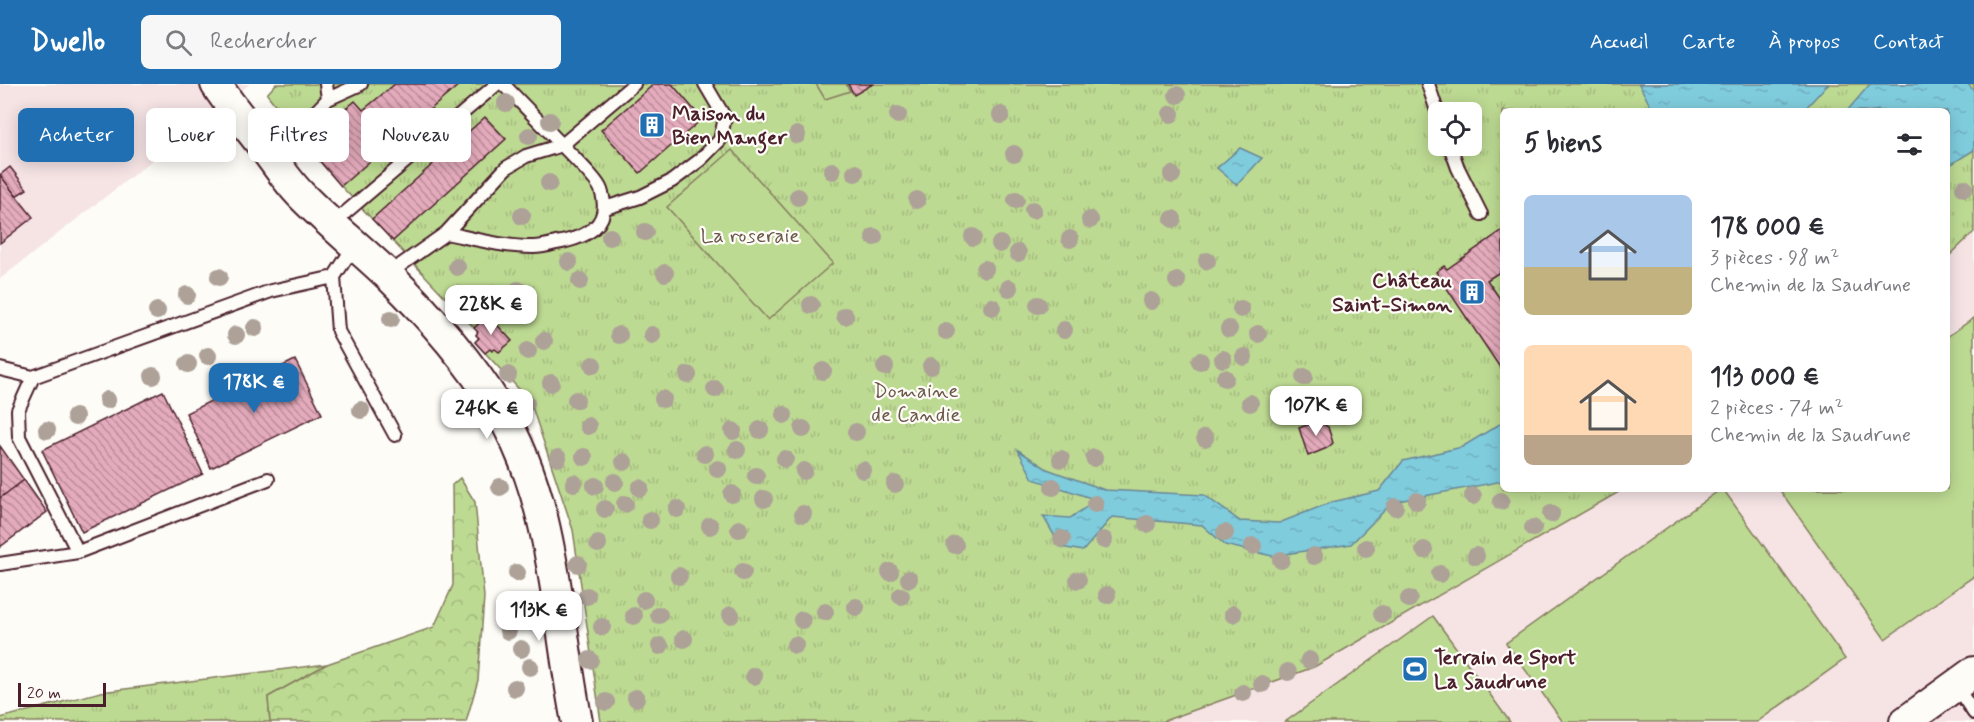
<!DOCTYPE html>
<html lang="fr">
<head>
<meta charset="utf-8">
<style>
	:root { --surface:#fff; --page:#f7f7f7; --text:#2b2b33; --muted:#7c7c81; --accent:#1f6fb2 }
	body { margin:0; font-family:Mynerve,sans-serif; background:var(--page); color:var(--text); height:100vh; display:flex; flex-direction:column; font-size:22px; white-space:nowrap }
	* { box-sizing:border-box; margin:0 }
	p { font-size:20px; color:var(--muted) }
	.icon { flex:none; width:33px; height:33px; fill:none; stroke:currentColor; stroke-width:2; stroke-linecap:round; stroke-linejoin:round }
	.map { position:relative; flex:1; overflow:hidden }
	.details { position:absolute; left:1500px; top:24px; width:450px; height:384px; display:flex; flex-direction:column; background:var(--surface); border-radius:9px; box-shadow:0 3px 15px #0003 }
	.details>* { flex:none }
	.hud { position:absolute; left:18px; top:24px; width:570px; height:54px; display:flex; gap:12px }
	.tools { position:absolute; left:1428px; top:18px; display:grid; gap:12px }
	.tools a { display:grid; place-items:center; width:54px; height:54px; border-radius:9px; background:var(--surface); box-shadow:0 3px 15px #0003; font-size:30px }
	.scale { position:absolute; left:18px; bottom:15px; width:88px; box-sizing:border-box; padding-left:6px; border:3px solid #4a1f2b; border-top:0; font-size:16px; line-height:21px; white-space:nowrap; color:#4a1f2b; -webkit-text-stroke:4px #fdfcf7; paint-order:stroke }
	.price { position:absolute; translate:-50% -51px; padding:0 14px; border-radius:12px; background:#fff; color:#222; font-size:20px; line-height:39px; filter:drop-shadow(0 2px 3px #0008) }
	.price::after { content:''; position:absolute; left:50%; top:36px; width:18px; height:14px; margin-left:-9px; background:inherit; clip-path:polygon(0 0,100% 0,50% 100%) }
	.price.on { background:var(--accent); color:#fff }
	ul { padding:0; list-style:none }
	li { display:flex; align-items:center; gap:18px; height:150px; padding:0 24px }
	li span { display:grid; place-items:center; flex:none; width:168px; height:120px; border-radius:9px; color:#555 }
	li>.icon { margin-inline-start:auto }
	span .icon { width:72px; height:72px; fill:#fffc; stroke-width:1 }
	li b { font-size:26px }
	h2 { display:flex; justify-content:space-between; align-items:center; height:72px; padding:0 24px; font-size:26px }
	.chip { padding:0 21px; border-radius:9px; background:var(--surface); box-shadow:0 3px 15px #0003; font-size:21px; line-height:54px }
	.chip.on { background:var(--accent); color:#fff }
	header { display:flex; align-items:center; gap:36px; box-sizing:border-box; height:84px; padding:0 30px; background:var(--accent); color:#fff }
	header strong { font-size:28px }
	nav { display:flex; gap:33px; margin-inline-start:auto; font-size:21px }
	.search { width:420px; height:54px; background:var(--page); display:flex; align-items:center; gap:15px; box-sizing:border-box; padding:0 21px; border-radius:9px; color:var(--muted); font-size:22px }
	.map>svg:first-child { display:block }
	.built { fill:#f6e4e5 }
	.grass { fill:url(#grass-tufts); stroke:#847c5e; stroke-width:1.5; fill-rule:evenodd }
	.forest { fill:url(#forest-crowns); stroke:#847c5e; stroke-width:1.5 }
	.garden { fill:#bdda92; stroke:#847c5e; stroke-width:1.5 }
	.water { fill:url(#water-ripples); stroke:#6a8796; stroke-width:1.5 }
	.building { fill:url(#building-back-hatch); stroke:#4a1f2b; stroke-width:1.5 }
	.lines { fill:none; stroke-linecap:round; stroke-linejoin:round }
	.service-casing { stroke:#4a1f2b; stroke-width:16 }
	.tertiary-casing { stroke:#4a1f2b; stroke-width:34 }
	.service { stroke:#fdfcf7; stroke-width:12 }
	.tertiary { stroke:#fdfcf7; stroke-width:30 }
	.tree { fill:#ada198 }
	.labels { text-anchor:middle; stroke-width:4.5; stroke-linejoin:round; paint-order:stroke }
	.poi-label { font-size:21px; font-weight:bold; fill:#4a1f2b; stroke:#fdfcf7; text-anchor:start }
	.park-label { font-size:21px; fill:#6c574a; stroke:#fdfcf7 }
</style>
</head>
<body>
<header>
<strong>Dwello</strong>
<div class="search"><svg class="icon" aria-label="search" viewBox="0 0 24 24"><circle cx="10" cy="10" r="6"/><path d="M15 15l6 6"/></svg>Rechercher</div>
<nav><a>Accueil</a><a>Carte</a><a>À propos</a><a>Contact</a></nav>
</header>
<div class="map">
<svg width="1974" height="638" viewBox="0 0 1974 638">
	<defs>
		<pattern id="grass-tufts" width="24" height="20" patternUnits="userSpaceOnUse" patternTransform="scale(1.5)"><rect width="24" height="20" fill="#bdda92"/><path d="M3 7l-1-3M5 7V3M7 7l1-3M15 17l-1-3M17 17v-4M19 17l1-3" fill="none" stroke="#a4bb7e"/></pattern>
		<pattern id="forest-crowns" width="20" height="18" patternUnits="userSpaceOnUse" patternTransform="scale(1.5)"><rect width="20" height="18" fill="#bdda92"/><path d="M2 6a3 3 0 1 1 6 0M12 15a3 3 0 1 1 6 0" fill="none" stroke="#a4bb7e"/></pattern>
		<pattern id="water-ripples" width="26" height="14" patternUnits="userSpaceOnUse" patternTransform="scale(1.5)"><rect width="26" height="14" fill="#7fccdd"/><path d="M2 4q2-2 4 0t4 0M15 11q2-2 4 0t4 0" fill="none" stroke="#6fafbe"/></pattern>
		<pattern id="building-back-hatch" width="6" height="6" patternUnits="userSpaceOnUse" patternTransform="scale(1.5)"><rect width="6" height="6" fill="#e4abbc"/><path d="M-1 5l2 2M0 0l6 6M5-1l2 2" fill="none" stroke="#bb8b99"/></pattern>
	</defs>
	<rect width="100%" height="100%" fill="#fdfcf7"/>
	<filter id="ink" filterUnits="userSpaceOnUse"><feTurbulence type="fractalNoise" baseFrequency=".0167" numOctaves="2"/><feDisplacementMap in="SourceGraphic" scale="12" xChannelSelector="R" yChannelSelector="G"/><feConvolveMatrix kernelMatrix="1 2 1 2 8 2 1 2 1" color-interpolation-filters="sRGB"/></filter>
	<g filter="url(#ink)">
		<path class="built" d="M0 0H250L0 195Z
			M1974 148V638H1161L1314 583 1624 405H1947V174Z"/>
		<path class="grass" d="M276 0H1974V148L1947 174V27H1503V405H1624L1314 583 1161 638H601L573 446 530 317 475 258 479 254 476 251 478 248 341 102 305 60 267 10ZM1438 28H1472V62H1438Z
			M327 580 268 613 270 638H0V634L101 608Z"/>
		<path class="forest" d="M460 394 475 418 484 513 478 596 466 638H270L268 613 327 580 434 543 453 501 452 401Z"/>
		<path class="garden" d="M816 0H846L850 7 825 15Z
			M732 66 833 179 768 236 667 123Z
			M1974 234V492L1885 555 1779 405H1947V253Z
			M1721 405H1723L1845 575 1757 638H1563L1506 559Z
			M1433 532 1510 638H1285Z"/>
		<path class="water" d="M1639 0H1828L1803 27H1653Z
			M1870 0H1968L1974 7V66L1947 83V27H1847Z
			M1240 64 1262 74 1237 101 1217 84Z
			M1503 338V397L1393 418 1351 460 1272 472 1225 461 1202 441 1112 433 1083 467 1061 463 1043 432 1070 434 1097 416 1033 395 1018 366 1047 385 1105 406 1204 411 1240 437 1279 439 1332 418 1379 407 1403 377 1462 363Z"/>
		<path class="building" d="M395 0H460L341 102 305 60 355 17 363 26Z
			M654 0H672L702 35 640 89 601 46Z
			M848 0H873L854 11Z
			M485 33 506 55 393 157 372 135Z
			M10 83 27 105 16 112 0 91Z
			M0 91 33 133 0 159Z
			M1503 146V186L1487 196 1503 219V288L1436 188 1444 182 1447 185Z
			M488 231 512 257 499 268 495 265 492 267 490 265 485 269 475 258 479 254 476 251 478 248 474 244Z
			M295 276 322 330 211 384 186 329Z
			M163 307 203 390 82 448 42 366Z
			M1318 337 1328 343 1333 359 1327 364 1308 372 1299 344Z
			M0 362 24 396 0 414Z
			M24 396 47 428 0 463V414Z"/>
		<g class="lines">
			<defs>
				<path id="service" d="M503 0 562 61 634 0
					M1428 0 1438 30
					M328 15 361 0
					M1450 62 1458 84 1481 130
					M272 73 328 15 326 0
					M605 124 640 113 672 97 700 76 720 56 725 34 705 0
					M332 140 497 0
					M354 162 334 193 338 247 395 351
					M388 190 446 149C475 155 504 163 533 163 541 163 549 161 556 159 586 154 613 141 601 106 598 96 570 70 562 61L526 72 506 84 446 149
					M0 285 33 293 271 207 334 193
					M33 293 18 326 19 353 78 468
					M0 480 78 468 268 395
					M1956 602 1974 629"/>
				<path id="tertiary" d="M216 0C229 21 247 41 262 61 275 78 287 97 301 111 329 140 360 164 388 191 429 231 468 275 498 324 556 418 556 532 577 638
					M1905 638 1974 588"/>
			</defs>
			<use href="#service" class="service-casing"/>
			<use href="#tertiary" class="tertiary-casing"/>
			<use href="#service" class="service"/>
			<use href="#tertiary" class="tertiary"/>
		</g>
		<g class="tree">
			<circle cx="1177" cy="11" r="9"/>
			<circle cx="506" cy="19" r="9"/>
			<circle cx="1171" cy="30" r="9"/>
			<circle cx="898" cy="31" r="9"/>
			<circle cx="1001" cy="31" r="9"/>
			<circle cx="550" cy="37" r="9"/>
			<circle cx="797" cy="51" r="9"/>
			<circle cx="529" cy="52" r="9"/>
			<circle cx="1014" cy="70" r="9"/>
			<circle cx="832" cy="87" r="9"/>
			<circle cx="855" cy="89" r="9"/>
			<circle cx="1172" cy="91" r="9"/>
			<circle cx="549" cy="99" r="9"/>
			<circle cx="1964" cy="104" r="9"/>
			<circle cx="798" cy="113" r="9"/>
			<circle cx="917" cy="116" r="9"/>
			<circle cx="1016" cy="116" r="9"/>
			<circle cx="1033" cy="126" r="9"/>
			<circle cx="522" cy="132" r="9"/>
			<circle cx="1173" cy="135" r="9"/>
			<circle cx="1090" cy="136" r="9"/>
			<circle cx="645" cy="148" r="9"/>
			<circle cx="610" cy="153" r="9"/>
			<circle cx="874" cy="153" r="9"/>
			<circle cx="973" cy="153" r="9"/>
			<circle cx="1070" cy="155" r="9"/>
			<circle cx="1000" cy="160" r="9"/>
			<circle cx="1018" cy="169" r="9"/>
			<circle cx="1207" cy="177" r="9"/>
			<circle cx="569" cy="178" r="9"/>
			<circle cx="457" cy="183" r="9"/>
			<circle cx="985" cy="185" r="9"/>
			<circle cx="665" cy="189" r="9"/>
			<circle cx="219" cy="193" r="9"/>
			<circle cx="580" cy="197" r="9"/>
			<circle cx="1177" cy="197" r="9"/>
			<circle cx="1009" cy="204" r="9"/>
			<circle cx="518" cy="206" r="9"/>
			<circle cx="187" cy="211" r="9"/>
			<circle cx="1151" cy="217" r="9"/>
			<circle cx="811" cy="221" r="9"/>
			<circle cx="1038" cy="221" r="9"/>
			<circle cx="992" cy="223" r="9"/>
			<circle cx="1241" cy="225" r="9"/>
			<circle cx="157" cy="227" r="9"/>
			<circle cx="845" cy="232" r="9"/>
			<circle cx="391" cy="235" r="9"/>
			<circle cx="255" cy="244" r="9"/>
			<circle cx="1229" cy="245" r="9"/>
			<circle cx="1064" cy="246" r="9"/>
			<circle cx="946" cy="247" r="9"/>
			<circle cx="1258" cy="250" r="9"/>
			<circle cx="236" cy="251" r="9"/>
			<circle cx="619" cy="251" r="9"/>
			<circle cx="652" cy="251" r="9"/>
			<circle cx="544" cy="257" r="9"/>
			<circle cx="528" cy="267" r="9"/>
			<circle cx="208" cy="272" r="9"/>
			<circle cx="1244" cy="273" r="9"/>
			<circle cx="1223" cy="275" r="9"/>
			<circle cx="1200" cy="277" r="9"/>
			<circle cx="188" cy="280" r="9"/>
			<circle cx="593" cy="281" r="9"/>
			<circle cx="931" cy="282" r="9"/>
			<circle cx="885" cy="283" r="9"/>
			<circle cx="823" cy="287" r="9"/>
			<circle cx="508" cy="291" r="9"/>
			<circle cx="688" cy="291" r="9"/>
			<circle cx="153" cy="292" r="9"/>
			<circle cx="1304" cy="293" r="9"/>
			<circle cx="1225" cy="294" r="9"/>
			<circle cx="551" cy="299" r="9"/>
			<circle cx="715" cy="305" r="9"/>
			<circle cx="663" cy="315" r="9"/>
			<circle cx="107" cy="316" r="9"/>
			<circle cx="576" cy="316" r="9"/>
			<circle cx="526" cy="319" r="9"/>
			<circle cx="1250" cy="319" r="9"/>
			<circle cx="361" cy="326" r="9"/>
			<circle cx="784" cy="331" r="9"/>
			<circle cx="75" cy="333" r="9"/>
			<circle cx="588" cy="342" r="9"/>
			<circle cx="803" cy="345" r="9"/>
			<circle cx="47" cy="346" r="9"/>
			<circle cx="760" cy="346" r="9"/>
			<circle cx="733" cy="347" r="9"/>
			<circle cx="856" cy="348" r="9"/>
			<circle cx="1205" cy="354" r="9"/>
			<circle cx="737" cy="366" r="9"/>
			<circle cx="705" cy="370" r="9"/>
			<circle cx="584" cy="373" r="9"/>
			<circle cx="558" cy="374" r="9"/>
			<circle cx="1094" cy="374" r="9"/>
			<circle cx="785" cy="375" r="9"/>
			<circle cx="1061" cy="375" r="9"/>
			<circle cx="624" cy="378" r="9"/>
			<circle cx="718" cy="385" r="9"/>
			<circle cx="863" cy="386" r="9"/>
			<circle cx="804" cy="387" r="9"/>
			<circle cx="756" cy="392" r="9"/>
			<circle cx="615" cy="398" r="9"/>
			<circle cx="574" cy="399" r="9"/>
			<circle cx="895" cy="400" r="9"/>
			<circle cx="595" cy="402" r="9"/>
			<circle cx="500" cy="403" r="9"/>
			<circle cx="1053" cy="403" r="9"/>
			<circle cx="640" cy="404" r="9"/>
			<circle cx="732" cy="410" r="9"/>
			<circle cx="1473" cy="412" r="9"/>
			<circle cx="764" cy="415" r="9"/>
			<circle cx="1417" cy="417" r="9"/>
			<circle cx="1501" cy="417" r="9"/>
			<circle cx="625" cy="420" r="9"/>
			<circle cx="1095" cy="420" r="9"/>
			<circle cx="1395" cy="423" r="9"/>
			<circle cx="605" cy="425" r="9"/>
			<circle cx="677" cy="425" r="9"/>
			<circle cx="803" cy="430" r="9"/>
			<circle cx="1551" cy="430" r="9"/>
			<circle cx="650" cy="436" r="9"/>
			<circle cx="1147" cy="440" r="9"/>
			<circle cx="710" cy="442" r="9"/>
			<circle cx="1533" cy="444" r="9"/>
			<circle cx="739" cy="445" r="9"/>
			<circle cx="1225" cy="449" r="9"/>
			<circle cx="1062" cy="455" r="9"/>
			<circle cx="1104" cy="456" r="9"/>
			<circle cx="598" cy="460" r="9"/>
			<circle cx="955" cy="461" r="9"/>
			<circle cx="1253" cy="462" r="9"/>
			<circle cx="1366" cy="464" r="9"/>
			<circle cx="1424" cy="466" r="9"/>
			<circle cx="1314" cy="472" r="9"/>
			<circle cx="1476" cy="472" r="9"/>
			<circle cx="1281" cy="476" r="9"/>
			<circle cx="578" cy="480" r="9"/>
			<circle cx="743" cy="488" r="9"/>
			<circle cx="890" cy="488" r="9"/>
			<circle cx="517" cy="489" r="9"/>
			<circle cx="1440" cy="490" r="9"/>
			<circle cx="679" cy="492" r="9"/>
			<circle cx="909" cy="495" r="9"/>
			<circle cx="1078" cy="496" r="9"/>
			<circle cx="1107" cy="511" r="9"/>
			<circle cx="587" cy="512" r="9"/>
			<circle cx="901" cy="512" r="9"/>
			<circle cx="1409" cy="515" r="9"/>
			<circle cx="644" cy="516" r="9"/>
			<circle cx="856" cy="523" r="9"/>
			<circle cx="516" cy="526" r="9"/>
			<circle cx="825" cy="528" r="9"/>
			<circle cx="1233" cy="530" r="9"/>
			<circle cx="1382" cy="530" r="9"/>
			<circle cx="659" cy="531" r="9"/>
			<circle cx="731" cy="531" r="9"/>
			<circle cx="634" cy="532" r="9"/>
			<circle cx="802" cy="536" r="9"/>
			<circle cx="602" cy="543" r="9"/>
			<circle cx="508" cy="547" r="9"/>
			<circle cx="684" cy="555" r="9"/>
			<circle cx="795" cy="561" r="9"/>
			<circle cx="660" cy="562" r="9"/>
			<circle cx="521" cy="565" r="9"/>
			<circle cx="590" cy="576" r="9"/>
			<circle cx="1309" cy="576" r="9"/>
			<circle cx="530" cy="583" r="9"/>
			<circle cx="1288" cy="588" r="9"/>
			<circle cx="754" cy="592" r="9"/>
			<circle cx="1262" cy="600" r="9"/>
			<circle cx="515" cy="604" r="9"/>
			<circle cx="1243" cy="609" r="9"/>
			<circle cx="636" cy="614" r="9"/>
			<circle cx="606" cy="618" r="9"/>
		</g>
	</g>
	<defs>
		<symbol id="building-square" viewBox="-11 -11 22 22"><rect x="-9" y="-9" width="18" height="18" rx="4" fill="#1f6fb2" stroke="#fdfcf7"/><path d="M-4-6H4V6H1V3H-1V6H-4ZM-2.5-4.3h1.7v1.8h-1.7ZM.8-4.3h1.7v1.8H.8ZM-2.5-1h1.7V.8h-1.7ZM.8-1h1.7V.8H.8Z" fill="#fff"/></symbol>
		<symbol id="stadium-square" viewBox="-11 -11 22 22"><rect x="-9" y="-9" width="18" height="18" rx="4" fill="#1f6fb2" stroke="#fdfcf7"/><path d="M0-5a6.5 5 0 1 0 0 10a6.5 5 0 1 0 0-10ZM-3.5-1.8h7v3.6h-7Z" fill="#fff"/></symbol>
	</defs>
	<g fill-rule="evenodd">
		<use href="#building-square" x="637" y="26" width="30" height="30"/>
		<use href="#building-square" x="1457" y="193" width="30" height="30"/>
		<use href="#stadium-square" x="1400" y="570" width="30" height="30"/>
	</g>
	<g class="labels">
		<g class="poi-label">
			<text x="672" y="36">Maison du<tspan x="672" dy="24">Bien Manger</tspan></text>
			<text x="1452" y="203" text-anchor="end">Château<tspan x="1452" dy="24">Saint-Simon</tspan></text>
			<text x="1434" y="580">Terrain de Sport<tspan x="1434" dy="24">La Saudrune</tspan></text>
		</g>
		<g class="park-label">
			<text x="750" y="158">La roseraie</text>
			<text x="916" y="313">Domaine<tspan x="916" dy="24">de Candie</tspan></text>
		</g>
	</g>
</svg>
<div class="tools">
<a><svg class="icon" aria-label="locate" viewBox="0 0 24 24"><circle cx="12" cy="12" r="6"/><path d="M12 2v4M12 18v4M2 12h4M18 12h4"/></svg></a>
</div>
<div class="scale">20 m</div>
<b class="price" style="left:491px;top:252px">228K €</b>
<b class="price on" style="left:254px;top:330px">178K €</b>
<b class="price" style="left:1316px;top:353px">107K €</b>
<b class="price" style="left:487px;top:356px">246K €</b>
<b class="price" style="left:539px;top:558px">113K €</b>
<div class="hud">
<a class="chip on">Acheter</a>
<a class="chip">Louer</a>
<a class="chip">Filtres</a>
<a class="chip">Nouveau</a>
</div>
<section class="details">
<h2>5 biens<svg class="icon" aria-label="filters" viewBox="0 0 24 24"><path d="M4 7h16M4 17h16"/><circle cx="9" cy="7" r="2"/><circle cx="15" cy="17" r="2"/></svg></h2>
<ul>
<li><span style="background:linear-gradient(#a9c7e8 60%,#c2b280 0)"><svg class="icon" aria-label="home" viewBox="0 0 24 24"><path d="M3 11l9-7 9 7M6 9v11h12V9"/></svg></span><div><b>178 000 €</b><p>3 pièces · 98 m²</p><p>Chemin de la Saudrune</p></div></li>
<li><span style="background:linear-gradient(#ffd9b3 75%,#b9a48a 0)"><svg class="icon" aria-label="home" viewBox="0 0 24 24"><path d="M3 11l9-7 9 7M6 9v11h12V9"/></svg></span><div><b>113 000 €</b><p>2 pièces · 74 m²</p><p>Chemin de la Saudrune</p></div></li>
</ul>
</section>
</div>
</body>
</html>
